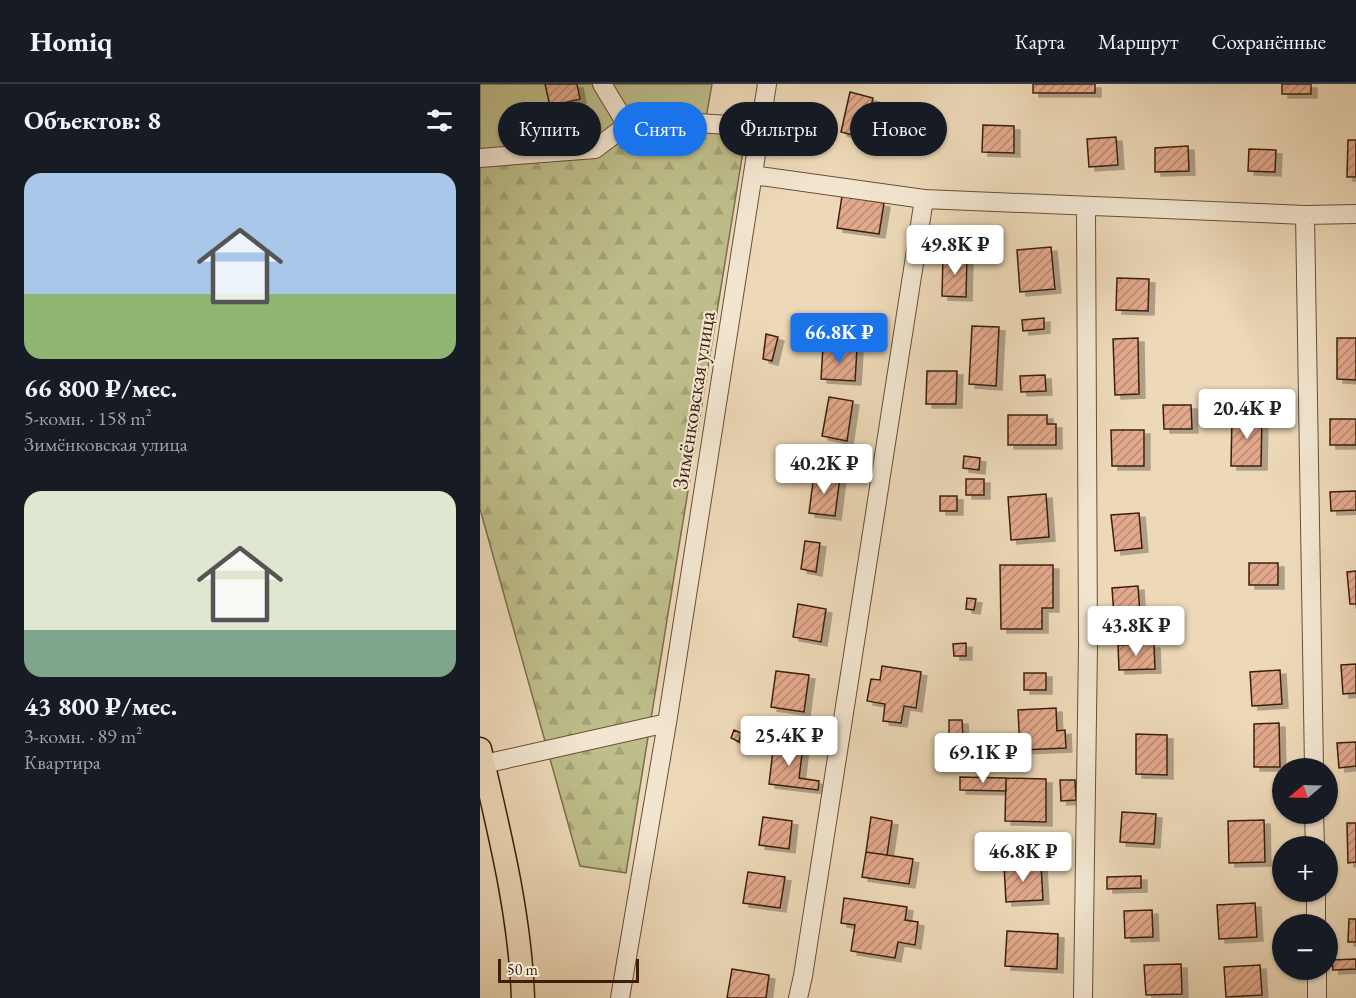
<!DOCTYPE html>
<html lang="ru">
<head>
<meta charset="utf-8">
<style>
	:root { --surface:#171b24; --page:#242831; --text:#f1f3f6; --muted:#9ea1a6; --line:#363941; --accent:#1a73e8 }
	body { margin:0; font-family:"EB Garamond",serif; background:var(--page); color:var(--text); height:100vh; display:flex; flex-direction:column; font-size:22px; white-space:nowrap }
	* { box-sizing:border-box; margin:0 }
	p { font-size:20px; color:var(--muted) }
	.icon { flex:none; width:33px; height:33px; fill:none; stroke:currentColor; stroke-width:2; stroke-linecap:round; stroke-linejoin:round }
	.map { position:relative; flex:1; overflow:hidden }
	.drawer { display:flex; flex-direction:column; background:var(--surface); width:480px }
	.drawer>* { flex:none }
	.hud { position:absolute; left:18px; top:18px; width:570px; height:54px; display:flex; gap:12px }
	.needle { width:39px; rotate:251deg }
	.controls { position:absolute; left:792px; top:674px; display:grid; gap:12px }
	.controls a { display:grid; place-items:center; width:66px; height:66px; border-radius:50%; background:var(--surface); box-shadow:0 2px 4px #0004; font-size:30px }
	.scale { position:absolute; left:18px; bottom:15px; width:141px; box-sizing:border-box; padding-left:6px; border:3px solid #3d1f0b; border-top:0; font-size:16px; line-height:21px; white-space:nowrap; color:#3d1f0b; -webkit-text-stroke:4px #f3e6d1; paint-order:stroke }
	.price { position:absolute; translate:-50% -51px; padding:0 14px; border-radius:6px; background:#fff; color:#222; font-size:20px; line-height:39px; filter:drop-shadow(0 2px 3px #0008) }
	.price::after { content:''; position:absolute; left:50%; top:36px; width:18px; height:14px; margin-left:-9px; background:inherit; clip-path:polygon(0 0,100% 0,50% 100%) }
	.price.on { background:var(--accent); color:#fff }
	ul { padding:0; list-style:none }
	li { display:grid; align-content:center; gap:12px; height:318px; padding:0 24px }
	li span { display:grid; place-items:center; height:186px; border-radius:18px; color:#555 }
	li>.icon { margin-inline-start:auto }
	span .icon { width:108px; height:108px; fill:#fffc; stroke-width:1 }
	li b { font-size:26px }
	h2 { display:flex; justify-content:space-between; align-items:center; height:72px; padding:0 24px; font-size:26px }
	.tag { padding:0 21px; border-radius:27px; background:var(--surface); box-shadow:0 2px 4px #0004; font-size:21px; line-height:54px }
	.tag.on { background:var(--accent); color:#fff }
	header { display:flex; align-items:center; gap:36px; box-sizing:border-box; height:84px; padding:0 30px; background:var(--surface); border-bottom:2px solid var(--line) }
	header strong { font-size:28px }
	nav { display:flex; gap:33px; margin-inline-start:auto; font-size:21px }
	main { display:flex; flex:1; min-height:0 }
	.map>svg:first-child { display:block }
	.green { fill:#bdbe8b; stroke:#7d6e4b; stroke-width:1.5 }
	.forest { fill:url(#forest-firs); stroke:#7d6e4b; stroke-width:1.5 }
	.building { fill:url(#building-hatch); stroke:#3d1f0b; stroke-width:1.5; filter:url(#shadow) }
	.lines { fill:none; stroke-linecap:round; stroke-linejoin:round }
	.minor-casing { stroke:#694e36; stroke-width:20 }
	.major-casing { stroke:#3d1f0b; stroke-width:25 }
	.minor { stroke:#f3e6d1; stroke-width:18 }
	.major { stroke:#edd9b8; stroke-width:22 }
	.labels { text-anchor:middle; stroke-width:4.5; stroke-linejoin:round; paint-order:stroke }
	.street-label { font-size:22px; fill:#3d1f0b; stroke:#f3e6d1 }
</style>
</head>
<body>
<header>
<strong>Homiq</strong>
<nav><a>Карта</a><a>Маршрут</a><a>Сохранённые</a></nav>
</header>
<main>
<section class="drawer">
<h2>Объектов: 8<svg class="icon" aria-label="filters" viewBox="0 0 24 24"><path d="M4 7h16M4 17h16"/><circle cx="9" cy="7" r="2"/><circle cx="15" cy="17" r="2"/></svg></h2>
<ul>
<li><span style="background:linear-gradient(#a9c7e8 65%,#8fb573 0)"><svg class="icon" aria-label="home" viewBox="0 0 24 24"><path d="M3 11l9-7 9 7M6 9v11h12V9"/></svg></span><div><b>66 800 ₽/мес.</b><p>5-комн. · 158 m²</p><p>Зимёнковская улица</p></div></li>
<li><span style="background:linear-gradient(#dfe7d0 75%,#7fa58c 0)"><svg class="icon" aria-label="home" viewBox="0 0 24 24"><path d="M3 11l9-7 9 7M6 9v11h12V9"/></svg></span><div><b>43 800 ₽/мес.</b><p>3-комн. · 89 m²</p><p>Квартира</p></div></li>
</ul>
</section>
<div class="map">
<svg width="876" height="914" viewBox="0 0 876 914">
	<defs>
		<pattern id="forest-firs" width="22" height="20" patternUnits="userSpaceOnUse" patternTransform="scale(1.5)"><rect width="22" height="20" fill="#bdbe8b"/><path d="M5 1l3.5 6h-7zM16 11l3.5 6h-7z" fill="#a3a377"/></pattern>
		<pattern id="building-hatch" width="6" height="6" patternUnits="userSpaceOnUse" patternTransform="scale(1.5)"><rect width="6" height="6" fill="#e3a98c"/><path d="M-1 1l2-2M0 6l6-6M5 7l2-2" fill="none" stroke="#b98971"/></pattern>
		<filter id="shadow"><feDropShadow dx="6" dy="4" stdDeviation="0" flood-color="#0004"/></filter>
	</defs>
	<rect width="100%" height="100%" fill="#edd9b8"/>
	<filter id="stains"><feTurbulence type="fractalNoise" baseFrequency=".00333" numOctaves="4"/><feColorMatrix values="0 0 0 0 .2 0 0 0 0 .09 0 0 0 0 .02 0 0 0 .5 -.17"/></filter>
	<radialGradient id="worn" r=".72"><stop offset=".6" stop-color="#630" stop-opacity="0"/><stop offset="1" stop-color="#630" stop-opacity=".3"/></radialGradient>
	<path class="green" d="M0 0H232L226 34 0 83Z"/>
	<path class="forest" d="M168 37 266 49 146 789 100 782 0 425V72L89 63Z"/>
	<path class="building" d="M65 0H97L100 15 70 22Z
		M553 0H615V9H553Z
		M802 0H831V10H802Z
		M370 8 393 14 384 54 361 48Z
		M503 41 534 42V69L502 68Z
		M636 53 638 81 609 83 607 55Z
		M868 56H876V93H867Z
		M708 62 709 87 675 88V64Z
		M769 65 796 66 795 88 768 87Z
		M362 112 404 119 399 150 357 144Z
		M571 163 575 205 540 208 537 166Z
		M463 171H487L486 213 462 212Z
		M637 194 669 195 668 227 636 226Z
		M564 234V245L543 247 542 236Z
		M492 242 519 243 516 302 489 300Z
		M286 250 298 253 292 277 283 275Z
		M658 254 659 310 635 311 633 255Z
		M857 254H876V296L857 295Z
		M343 263 377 265 375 297 341 295Z
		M447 287H477L476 320H446Z
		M565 291 566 307 541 308 540 292Z
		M349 313 373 317 367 357 342 352Z
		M683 321H711L712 345H684Z
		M528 331H567V340H576V361H528Z
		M752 331H782L781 382H751Z
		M850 335H876V361H850Z
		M631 346H664V382H632Z
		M484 372 500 374 499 386 483 384Z
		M334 390 360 393 355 432 329 429Z
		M486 395H504V411H486Z
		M876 407V426L851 427 850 408Z
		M566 410 569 453 531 456 528 413Z
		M460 412H477V427H460Z
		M659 429 662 464 635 467 631 431Z
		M325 457 340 459 336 488 321 485Z
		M769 479H798V501H769Z
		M520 481H573V524H562V545H521Z
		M876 487V520H870L867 488Z
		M658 502 660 530 634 532 632 504Z
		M487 514 496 515 494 526 486 525Z
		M318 520 346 525 341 558 313 553Z
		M486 559V572H474L473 560Z
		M674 560 675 585 639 586 638 561Z
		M876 580V609L863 610 861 581Z
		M402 582 441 588 436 624 424 622 421 639 403 637 405 620 387 617 391 595 400 596Z
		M800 586 802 620 772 622 770 588Z
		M296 587 329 591 324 628 291 623Z
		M544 589H566V606H544Z
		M576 624 577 647 585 646 586 664 540 666 538 626Z
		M469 636H482L483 653 469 654Z
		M799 639 800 683H774V640Z
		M333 644 349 646 347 661 331 659Z
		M254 646 261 649 259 658 251 654Z
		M656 650 687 651V691L656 690Z
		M294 658 323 662 319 694 339 697 338 706 289 700Z
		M876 658V682L859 684 857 659Z
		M479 663 492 665 489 683 477 681Z
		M480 693 526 694V707L480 706Z
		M526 694 566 695V738L525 737Z
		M580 696H595L596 716 581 717Z
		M642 728 676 730 674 760 640 758Z
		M283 733 312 737 309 765 279 761Z
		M391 733 412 737 407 771 386 768Z
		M784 736 785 778 749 779 748 737Z
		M867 739H876V778L868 779Z
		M386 768 433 775 429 800 382 793Z
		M561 780 563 816 526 818 524 781Z
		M268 788 305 793 300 824 263 819Z
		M661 792V804L627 805V793Z
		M364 814 427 823 425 836 438 838 435 861 418 858 415 874 371 867 375 841 361 839Z
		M775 819 777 853 739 855 737 821Z
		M672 826 673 853 645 854 644 827Z
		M869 835H876V858H868Z
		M527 847 578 850 577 885 525 882Z
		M876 875V885L853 886 852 876Z
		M701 880 702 910 666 911 664 881Z
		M780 881 782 911 746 913 744 883Z
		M252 885 289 891 286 914H247Z"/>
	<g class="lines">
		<defs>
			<path id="minor" d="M122 0 145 38
				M0 74 115 65 143 44 145 38 171 36 280 43
				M273 91 444 115 825 131 876 130
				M825 131 834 684
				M4 680 187 639
				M834 729 835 762
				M836 807V840
				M837 885V914
				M140 914 187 639 287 0
				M318 914 323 892 444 115
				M603 914 608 561 606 122"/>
			<path id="major" d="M0 665C19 747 40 829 43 914"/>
		</defs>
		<use href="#minor" class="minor-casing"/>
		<use href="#major" class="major-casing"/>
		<use href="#minor" class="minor"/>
		<use href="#major" class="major"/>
	</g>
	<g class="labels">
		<g class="street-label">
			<text transform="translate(213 316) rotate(-81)" y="8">Зимёнковская улица</text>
		</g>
	</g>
	<rect width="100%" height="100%" filter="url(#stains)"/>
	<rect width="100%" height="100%" fill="url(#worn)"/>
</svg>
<div class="controls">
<a><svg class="needle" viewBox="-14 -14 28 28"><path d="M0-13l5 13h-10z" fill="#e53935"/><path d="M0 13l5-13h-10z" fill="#9ea1a6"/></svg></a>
<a>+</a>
<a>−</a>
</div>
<div class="scale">50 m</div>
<b class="price" style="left:475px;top:192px">49.8K ₽</b>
<b class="price on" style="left:359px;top:280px">66.8K ₽</b>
<b class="price" style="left:767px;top:356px">20.4K ₽</b>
<b class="price" style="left:344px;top:411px">40.2K ₽</b>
<b class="price" style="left:656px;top:573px">43.8K ₽</b>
<b class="price" style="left:309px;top:683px">25.4K ₽</b>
<b class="price" style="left:503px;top:700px">69.1K ₽</b>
<b class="price" style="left:543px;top:799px">46.8K ₽</b>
<div class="hud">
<a class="tag">Купить</a>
<a class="tag on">Снять</a>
<a class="tag">Фильтры</a>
<a class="tag">Новое</a>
</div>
</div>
</main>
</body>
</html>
